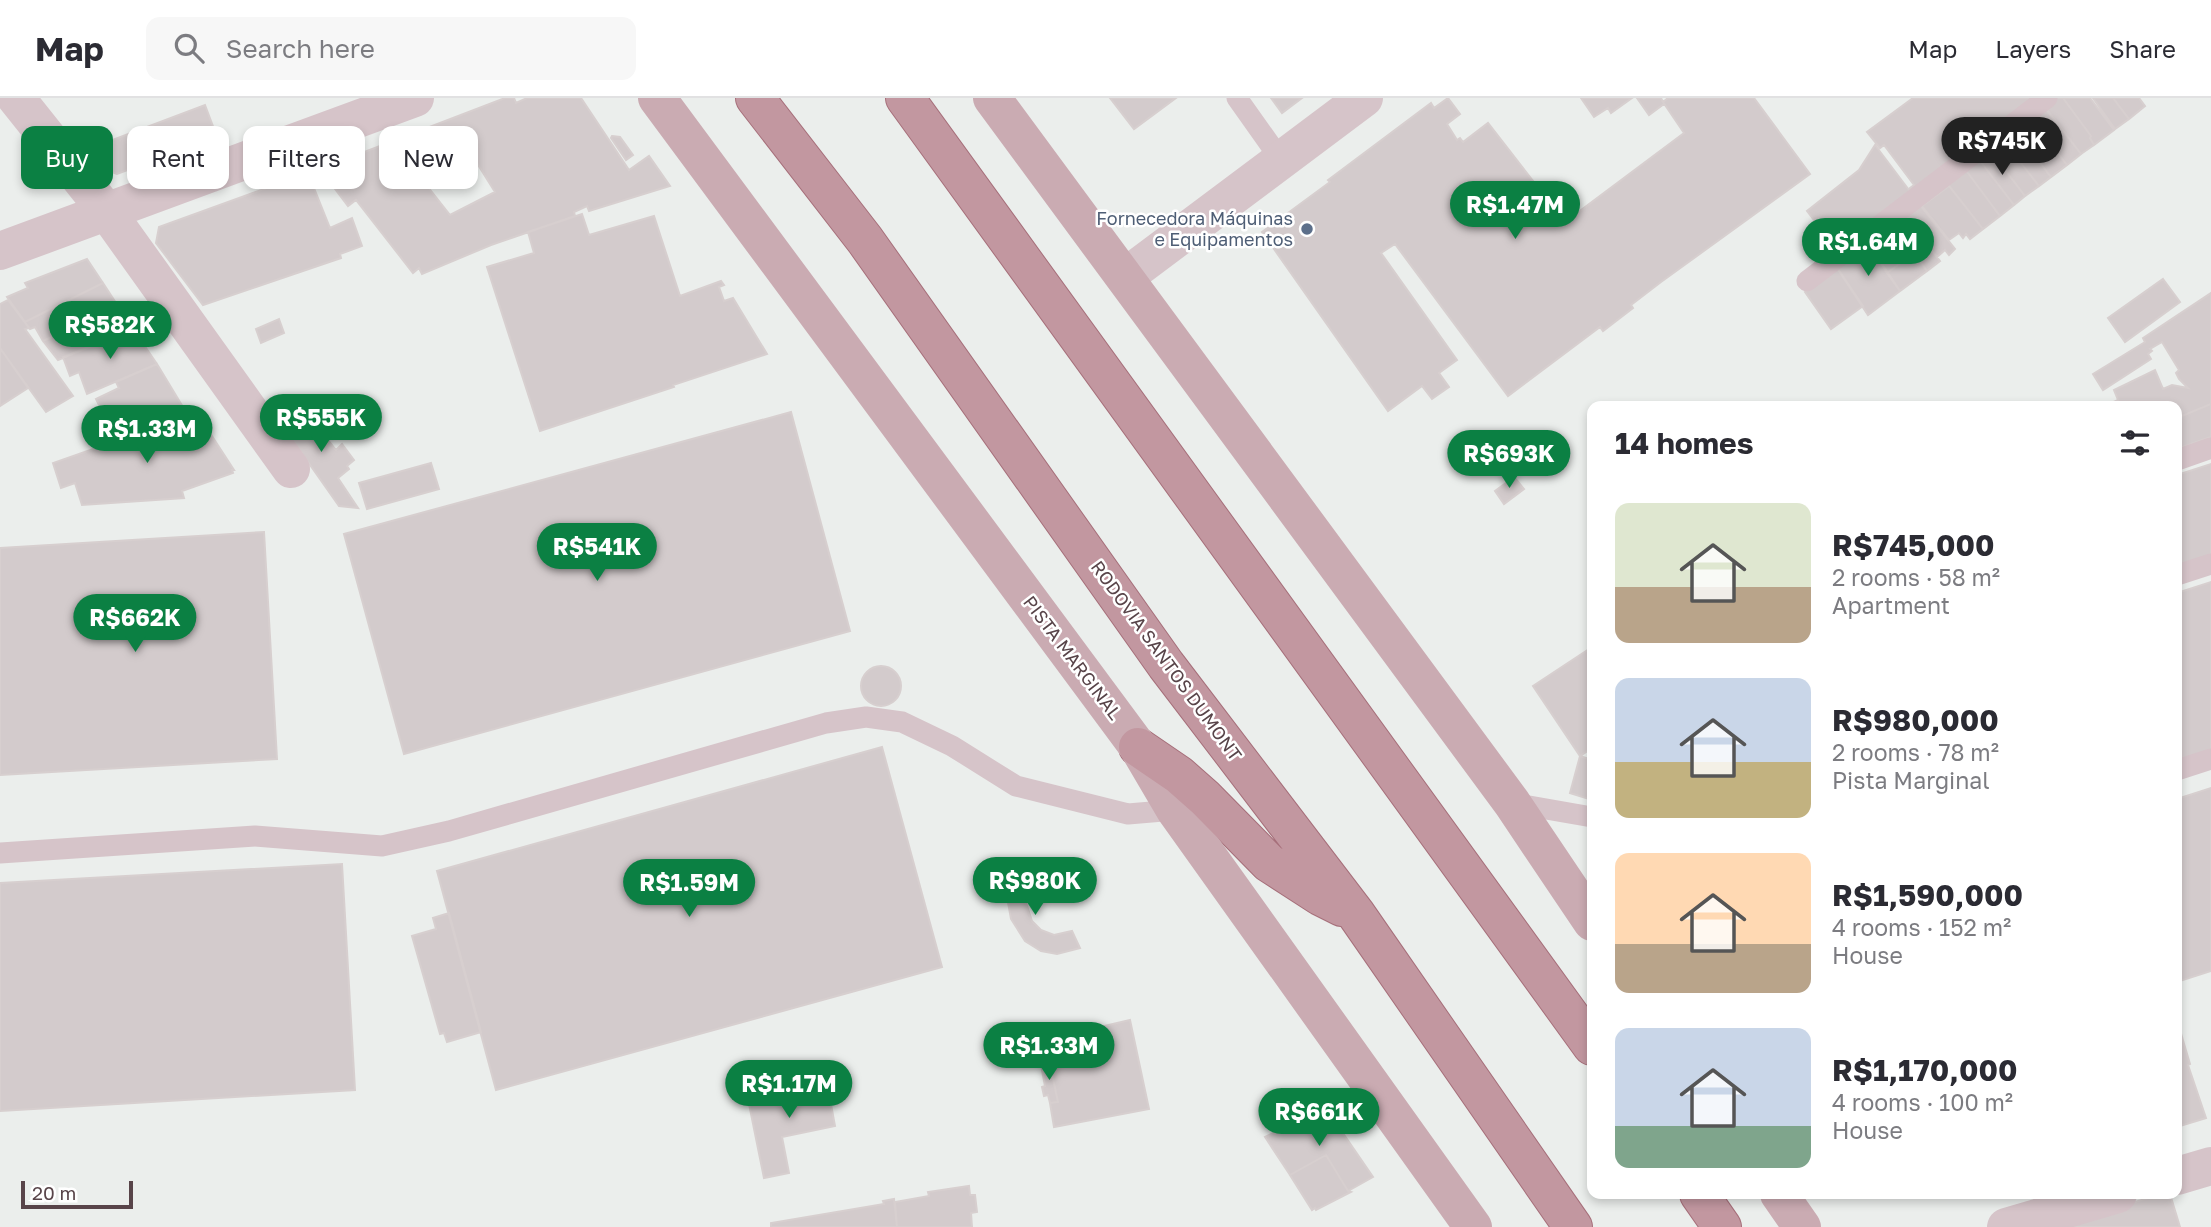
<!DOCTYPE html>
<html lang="en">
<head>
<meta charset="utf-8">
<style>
	:root { --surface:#fff; --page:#f7f7f7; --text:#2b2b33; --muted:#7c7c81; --line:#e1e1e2; --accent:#0b8043 }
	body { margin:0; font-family:"Golos Text",sans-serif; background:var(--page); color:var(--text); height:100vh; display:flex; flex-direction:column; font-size:26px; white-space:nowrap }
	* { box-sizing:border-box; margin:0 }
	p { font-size:23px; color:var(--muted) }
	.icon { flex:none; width:38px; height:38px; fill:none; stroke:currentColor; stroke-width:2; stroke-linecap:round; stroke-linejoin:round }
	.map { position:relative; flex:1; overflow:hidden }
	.side { position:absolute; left:1587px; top:303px; width:595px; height:798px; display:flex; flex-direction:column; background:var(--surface); border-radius:14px; box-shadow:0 4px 10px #0003 }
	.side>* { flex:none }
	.guide { position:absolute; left:21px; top:28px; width:665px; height:63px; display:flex; gap:14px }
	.scale { position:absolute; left:21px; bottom:18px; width:112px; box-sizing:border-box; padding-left:7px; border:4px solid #584449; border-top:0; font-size:19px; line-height:24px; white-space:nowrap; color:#584449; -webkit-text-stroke:5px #fff; paint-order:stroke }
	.price { position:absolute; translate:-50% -60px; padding:0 16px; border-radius:24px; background:var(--accent); color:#fff; font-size:23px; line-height:46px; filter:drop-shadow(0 2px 4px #0008) }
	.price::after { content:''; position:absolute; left:50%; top:42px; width:21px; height:16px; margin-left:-10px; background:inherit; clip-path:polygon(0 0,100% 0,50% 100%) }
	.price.on { background:#222; color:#fff }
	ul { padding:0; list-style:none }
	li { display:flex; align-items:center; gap:21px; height:175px; padding:0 28px }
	li span { display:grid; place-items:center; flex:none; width:196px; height:140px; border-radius:14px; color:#555 }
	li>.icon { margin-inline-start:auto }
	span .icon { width:84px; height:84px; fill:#fffc; stroke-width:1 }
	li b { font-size:30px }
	h2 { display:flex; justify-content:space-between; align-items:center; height:84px; padding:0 28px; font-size:30px }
	.chip { padding:0 24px; border-radius:14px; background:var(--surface); box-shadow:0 4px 10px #0003; font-size:24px; line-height:63px }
	.chip.on { background:var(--accent); color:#fff }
	header { display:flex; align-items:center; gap:42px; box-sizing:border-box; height:98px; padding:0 35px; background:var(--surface); border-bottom:2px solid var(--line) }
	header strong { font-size:33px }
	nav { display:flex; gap:38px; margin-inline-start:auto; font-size:24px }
	.search { width:490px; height:63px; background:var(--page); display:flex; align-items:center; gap:18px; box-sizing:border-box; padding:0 24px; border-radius:14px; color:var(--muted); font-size:26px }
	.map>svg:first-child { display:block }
	.building { fill:#d3cbcc; stroke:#d7cfcf; stroke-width:2; fill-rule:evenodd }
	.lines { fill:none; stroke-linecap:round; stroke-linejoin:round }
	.trunk-casing { stroke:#a66f7a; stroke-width:40 }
	.service { stroke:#d6c4c9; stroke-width:21 }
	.minor { stroke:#d6c4c9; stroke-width:38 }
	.primary { stroke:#caabb2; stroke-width:38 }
	.trunk { stroke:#c297a0; stroke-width:38 }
	.service-dot { fill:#5c6f8a; stroke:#fff; stroke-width:2.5 }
	.labels { text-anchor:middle; stroke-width:5; stroke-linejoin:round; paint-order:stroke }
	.service-label { font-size:18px; fill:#4e5e75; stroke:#fff; text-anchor:end }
	.street-label { font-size:18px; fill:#584449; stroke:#fff }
</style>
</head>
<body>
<header>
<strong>Map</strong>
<div class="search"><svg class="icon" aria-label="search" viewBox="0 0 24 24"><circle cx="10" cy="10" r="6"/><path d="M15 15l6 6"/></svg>Search here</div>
<nav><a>Map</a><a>Layers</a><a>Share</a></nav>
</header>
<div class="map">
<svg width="2211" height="1129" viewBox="0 0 2211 1129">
	<rect width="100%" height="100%" fill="#ebeeec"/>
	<path class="building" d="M505 0H514L516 5 527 0H581L629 72 649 58 670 88 589 113 587 108 574 114 575 118 491 147 422 176 419 170 413 175 356 102 348 108 320 71ZM453 33 457 39 460 38 495 94 450 117 406 61 413 55 448 39 446 36Z
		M1110 0H1176L1134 31Z
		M1271 0H1302L1282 15Z
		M1448 0 1460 16 1447 26 1457 42 1460 40 1463 44 1488 25 1565 124 1684 35 1663 4 1668 0H1754L1810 76 1661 184 1631 207 1633 210 1603 233 1600 229 1508 298 1395 146 1381 155 1457 262 1439 275 1449 289 1432 301 1422 288 1388 313 1262 134 1330 84 1328 82 1431 5 1434 10Z
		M1581 0H1632L1611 15 1608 10 1594 19Z
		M1637 0H1661L1664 6 1649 17Z
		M1913 0H2037L1913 95 1910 90 1914 87 1884 47 1880 50 1867 34Z
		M2056 0H2063L2091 38 2090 40 2094 47 2081 56 2044 9Z
		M2063 0H2090L2114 32 2094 47 2090 40 2091 38Z
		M2093 0H2113L2129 21 2115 31Z
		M2113 0H2139L2145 8 2129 21Z
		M205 7 217 39 117 76 98 69 86 52Z
		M2045 9 2081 56 2067 67 2031 20Z
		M2031 20 2067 67 2051 79 2015 32Z
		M2015 32 2051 79 2039 88 2003 42Z
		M612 38 620 39 633 57 626 62 611 40Z
		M2003 42 2039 88 2025 98 1990 52Z
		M1875 47 1912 96 1837 152 1807 113 1859 72Z
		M1990 52 2025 98 2014 107 1978 60Z
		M1978 60 2014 107 2000 118 1965 71Z
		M1965 71 2000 118 1983 131 1947 85Z
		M308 75 330 130 352 120 362 148 340 156 341 160 203 207 156 145 159 129Z
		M1949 88 1983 131 1970 141 1966 136 1963 140 1959 135 1949 142 1922 108Z
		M1920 107 1955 151 1949 157 1945 152 1937 159 1905 118Z
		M582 116 589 137 654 118 680 198 721 183 724 187 719 189 724 203 733 200 767 256 673 287 674 289 540 333 487 169 534 155 528 134Z
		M1905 118 1940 163 1927 173 1893 127Z
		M1893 127 1914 155 1887 175 1869 146Z
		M1867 143 1900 193 1868 217 1835 167Z
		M1914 155 1927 173 1900 193 1887 175Z
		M87 161 103 185 25 224 7 199 28 190 25 185Z
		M1838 171 1863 208 1831 231 1805 194Z
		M2163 181 2180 204 2125 244 2108 220Z
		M103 185 118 208 43 243 35 229 30 231 25 224Z
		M2211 195V306L2177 320V308H2105L2118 302 2114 292 2155 272 2163 291 2172 287 2188 290 2179 281 2176 275 2179 272 2162 244 2150 251 2152 253 2148 256 2151 261 2103 292 2093 276 2145 244 2143 240Z
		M8 202 29 230 25 231 73 298 46 314 0 250V206Z
		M118 209 133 231 58 262 43 243Z
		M279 221 284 235 261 245 256 231Z
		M133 231 157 266 87 296 79 274 70 278 63 259Z
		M0 250 28 290 0 308Z
		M157 266 183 309 171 315 173 317 124 342 123 339 116 342 96 301 119 290 116 284Z
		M301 305 320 330 327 324 334 336 328 342 336 352 342 346 354 362 347 368 349 371 338 380 358 410 339 408 282 327 291 321Z
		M2211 306V339L2177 351V320Z
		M791 314 850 533 404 656 344 436Z
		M197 315 234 372H232L233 375 182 393 184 400 82 407 75 385 61 390 53 365 116 343 118 346Z
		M431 365 439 391 367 411 359 385Z
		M2211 366V460L2177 471V377Z
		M1514 379 1524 391 1504 406 1495 393Z
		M264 434 277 661 0 677V450Z
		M2211 484V654L2177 665V495Z
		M1592 549V650L1580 658 1533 588Z
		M861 588a20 20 0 1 1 40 0a20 20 0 1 1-40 0Z
		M882 649 942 869 496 992 437 773Z
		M1580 658 1592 662V702L1570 695Z
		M2211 690V873L2177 884V701Z
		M1034 763 1043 777 1027 790 1026 805 1032 823 1041 832 1054 837 1072 833 1080 850 1057 856 1041 853 1025 843 1011 821 1007 799 1016 780 1026 768Z
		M342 766 355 992 0 1013V785Z
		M449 815 481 934 447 944 444 935 440 936 412 838 436 831 433 820Z
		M1130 922 1149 1011 1054 1029 1050 1005 1058 1004 1049 962H1040L1037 938 1082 930 1083 933Z
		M2177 922 2190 966 2188 967 2206 1020 2177 1029Z
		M1040 962H1049L1058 1004 1050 1005 1048 997 1044 998 1042 989 1045 988Z
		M825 974 835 1028 782 1039 789 1075 764 1080 748 1001 805 990 803 978Z
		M1325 1009 1373 1079 1348 1093 1326 1057 1290 1077 1265 1039Z
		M1326 1057 1348 1093 1351 1094 1316 1112 1315 1110 1312 1112 1290 1077Z
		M969 1088 970 1097H975L977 1114 971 1115 972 1129H897L895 1104 929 1098 928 1094Z
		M2162 1096H2170L2180 1129H2049Z
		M894 1101 897 1129H771V1125L884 1106 883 1103Z"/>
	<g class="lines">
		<defs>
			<path id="trunk" d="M755 0 865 142 1166 567 1356 816 1573 1129
				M905 0 1592 948
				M1138 649 1179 677 1205 700 1269 765 1320 798 1342 809
				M1699 1096 1722 1129"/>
		</defs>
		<use href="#trunk" class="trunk-casing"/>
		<path class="service" d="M1237 0 1281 62
			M1807 183 2047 0
			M2177 362 2211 350
			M2177 477 2211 466
			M2177 672 2211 661
			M1512 705 1592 719
			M0 755 255 738 382 748 449 733 826 625 866 619 902 624 952 648 1016 688 1128 716 1175 712"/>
		<path class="minor" d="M16 0 107 114 291 371
			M0 153 415 0
			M1125 179 1364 0
			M2177 1078 2211 1068
			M2006 1129 2118 1096"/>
		<path class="primary" d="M657 0 1138 649 1175 712 1473 1129
			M992 0 1512 705 1592 824
			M1779 1096 1802 1129"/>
		<use href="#trunk" class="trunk"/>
	</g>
	<circle class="service-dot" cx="1307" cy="131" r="7"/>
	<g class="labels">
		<g class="service-label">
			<text x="1293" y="127">Fornecedora Máquinas<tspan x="1293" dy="21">e Equipamentos</tspan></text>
		</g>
		<g class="street-label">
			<text transform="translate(1072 560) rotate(53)" y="6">PISTA MARGINAL</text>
			<text transform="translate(1166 563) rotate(54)" y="6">RODOVIA SANTOS DUMONT</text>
		</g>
	</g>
</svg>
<div class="scale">20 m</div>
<b class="price on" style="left:2002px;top:79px">R$745K</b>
<b class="price" style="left:1515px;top:143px">R$1.47M</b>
<b class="price" style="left:1868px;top:180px">R$1.64M</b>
<b class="price" style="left:110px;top:263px">R$582K</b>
<b class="price" style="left:321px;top:356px">R$555K</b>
<b class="price" style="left:147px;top:367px">R$1.33M</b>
<b class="price" style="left:1509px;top:392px">R$693K</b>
<b class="price" style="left:597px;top:485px">R$541K</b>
<b class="price" style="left:135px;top:556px">R$662K</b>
<b class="price" style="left:1035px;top:819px">R$980K</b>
<b class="price" style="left:689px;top:821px">R$1.59M</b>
<b class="price" style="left:1049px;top:984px">R$1.33M</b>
<b class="price" style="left:789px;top:1022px">R$1.17M</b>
<b class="price" style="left:1319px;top:1050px">R$661K</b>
<div class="guide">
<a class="chip on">Buy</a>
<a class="chip">Rent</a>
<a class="chip">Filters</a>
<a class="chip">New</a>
</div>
<section class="side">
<h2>14 homes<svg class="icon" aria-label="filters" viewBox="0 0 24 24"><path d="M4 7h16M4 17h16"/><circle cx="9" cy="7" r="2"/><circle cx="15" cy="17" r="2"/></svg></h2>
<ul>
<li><span style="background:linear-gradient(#dfe7d0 60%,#b9a48a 0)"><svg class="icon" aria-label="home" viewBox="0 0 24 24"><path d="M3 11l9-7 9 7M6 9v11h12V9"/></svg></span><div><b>R$745,000</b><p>2 rooms · 58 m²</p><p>Apartment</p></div></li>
<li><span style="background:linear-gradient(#c9d6e8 60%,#c2b280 0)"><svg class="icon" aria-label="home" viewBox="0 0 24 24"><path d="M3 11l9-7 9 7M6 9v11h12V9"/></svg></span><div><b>R$980,000</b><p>2 rooms · 78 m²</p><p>Pista Marginal</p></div></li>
<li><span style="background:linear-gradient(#ffd9b3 65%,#b9a48a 0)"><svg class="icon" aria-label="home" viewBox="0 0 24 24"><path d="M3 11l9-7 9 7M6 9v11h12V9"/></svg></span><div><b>R$1,590,000</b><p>4 rooms · 152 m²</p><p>House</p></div></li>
<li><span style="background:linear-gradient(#c9d6e8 70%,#7fa58c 0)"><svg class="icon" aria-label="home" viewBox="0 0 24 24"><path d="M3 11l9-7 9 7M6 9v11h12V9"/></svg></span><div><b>R$1,170,000</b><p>4 rooms · 100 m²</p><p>House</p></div></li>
</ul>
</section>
</div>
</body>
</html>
